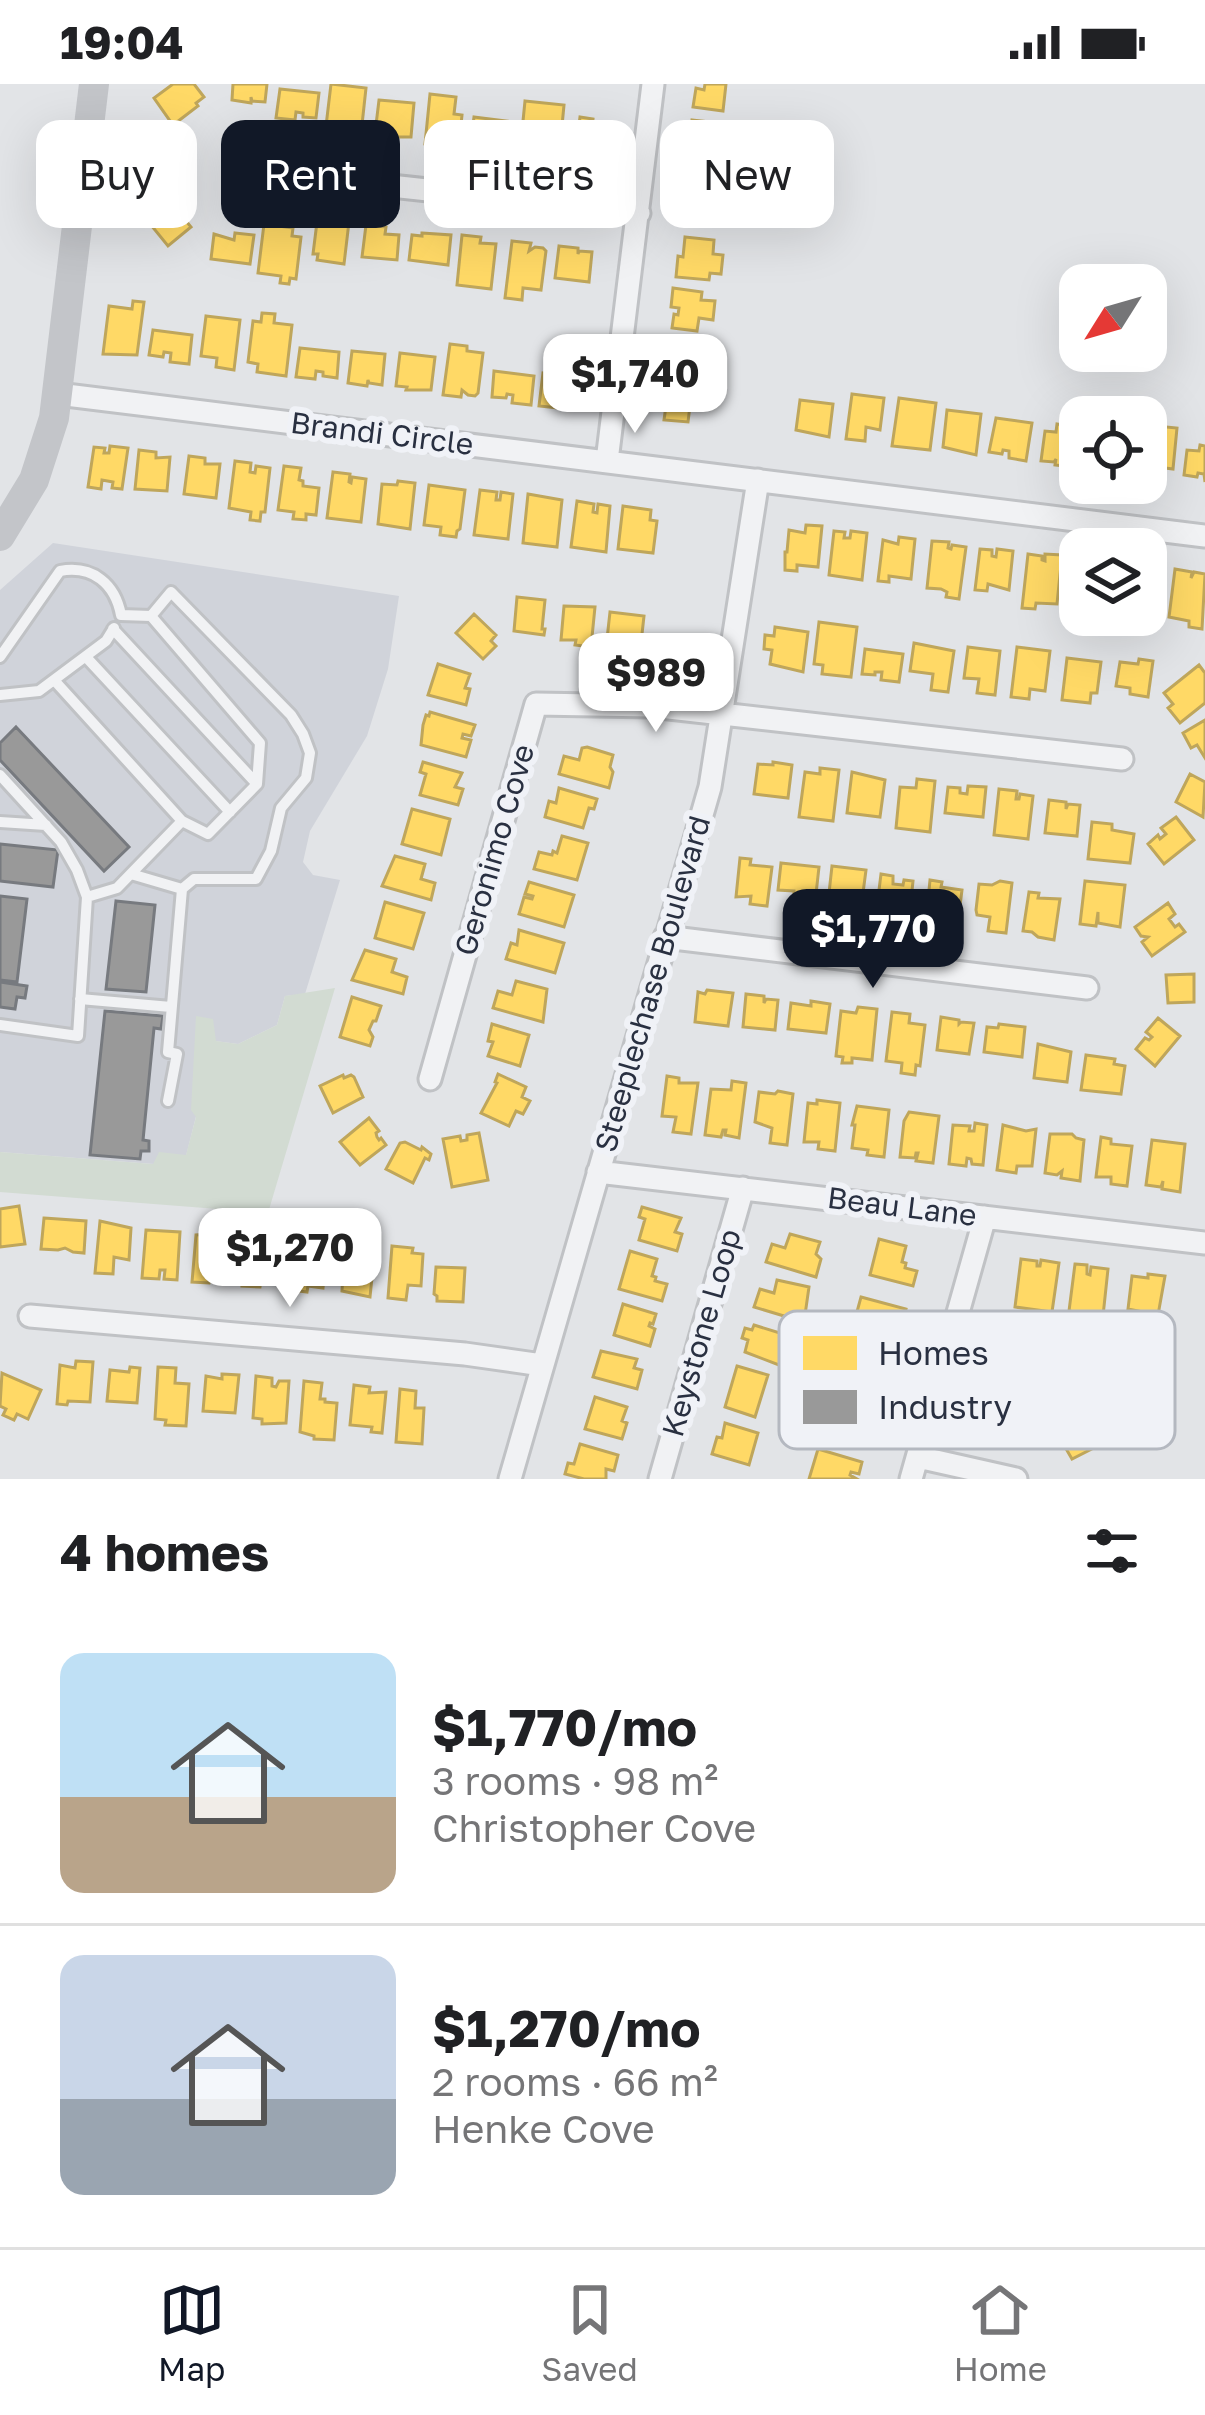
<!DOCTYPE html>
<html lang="en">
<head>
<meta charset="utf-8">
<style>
	:root { --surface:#fff; --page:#f2f2f2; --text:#202124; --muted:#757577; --line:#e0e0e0; --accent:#111827 }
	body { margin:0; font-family:"Golos Text",sans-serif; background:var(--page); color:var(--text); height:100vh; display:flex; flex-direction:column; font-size:45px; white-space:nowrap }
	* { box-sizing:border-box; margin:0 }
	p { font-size:39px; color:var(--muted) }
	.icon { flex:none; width:66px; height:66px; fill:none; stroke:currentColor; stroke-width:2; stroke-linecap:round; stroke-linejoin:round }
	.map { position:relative; height:1395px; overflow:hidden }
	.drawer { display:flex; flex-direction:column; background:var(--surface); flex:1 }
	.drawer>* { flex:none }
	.guide { position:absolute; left:36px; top:36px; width:1134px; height:108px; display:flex; gap:24px }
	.needle { width:78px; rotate:233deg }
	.fabs { position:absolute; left:1059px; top:180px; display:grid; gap:24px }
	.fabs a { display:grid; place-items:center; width:108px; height:108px; border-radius:24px; background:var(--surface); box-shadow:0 12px 48px #0002; font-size:60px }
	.price { position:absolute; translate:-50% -102px; padding:0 27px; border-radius:24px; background:#fff; color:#222; font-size:39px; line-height:78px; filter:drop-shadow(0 3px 6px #0008) }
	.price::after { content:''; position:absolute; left:50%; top:72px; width:36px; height:27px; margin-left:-18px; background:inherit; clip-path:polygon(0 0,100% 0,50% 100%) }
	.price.on { background:var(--accent); color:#fff }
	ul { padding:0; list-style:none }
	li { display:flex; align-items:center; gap:36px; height:300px; padding:0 60px }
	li+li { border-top:3px solid var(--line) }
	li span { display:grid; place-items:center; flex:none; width:336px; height:240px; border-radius:24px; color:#555 }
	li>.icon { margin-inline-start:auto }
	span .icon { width:144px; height:144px; fill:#fffc; stroke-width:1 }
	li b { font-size:51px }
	h2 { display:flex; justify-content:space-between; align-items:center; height:144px; padding:0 60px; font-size:51px }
	.tag { padding:0 42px; border-radius:24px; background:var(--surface); box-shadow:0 12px 48px #0002; font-size:42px; line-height:108px }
	.tag.on { background:var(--accent); color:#fff }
	.status { display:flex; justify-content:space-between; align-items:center; height:84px; padding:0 60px; background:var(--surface); direction:ltr }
	.status svg { height:33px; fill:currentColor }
	.tabs { display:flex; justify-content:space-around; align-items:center; height:168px; border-top:3px solid var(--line); background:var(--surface); font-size:33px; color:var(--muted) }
	.tabs a { display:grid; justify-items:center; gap:6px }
	.tabs .on { color:var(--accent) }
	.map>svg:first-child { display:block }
	.built { fill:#d0d3da }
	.green { fill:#d2dbd2 }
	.homes { fill:#ffd966; stroke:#bfa65b; stroke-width:3 }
	.industry { fill:#999; stroke:#777a7f; stroke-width:3 }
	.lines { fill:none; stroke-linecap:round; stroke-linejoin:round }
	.lane-casing { stroke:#c0c2c5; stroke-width:16 }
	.street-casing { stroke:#c0c2c5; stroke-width:27 }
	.lane { stroke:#f1f2f4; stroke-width:10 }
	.street { stroke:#f1f2f4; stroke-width:21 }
	.secondary { stroke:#c3c5c9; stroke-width:30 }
	.labels { text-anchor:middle; stroke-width:12; stroke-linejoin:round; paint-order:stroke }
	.street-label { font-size:30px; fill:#293041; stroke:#f0f2f7 }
	.key { fill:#f0f2f7; stroke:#b4b8c0; stroke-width:3 }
	.key-label { font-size:33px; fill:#293041 }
</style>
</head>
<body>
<div class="status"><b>19:04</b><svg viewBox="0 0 49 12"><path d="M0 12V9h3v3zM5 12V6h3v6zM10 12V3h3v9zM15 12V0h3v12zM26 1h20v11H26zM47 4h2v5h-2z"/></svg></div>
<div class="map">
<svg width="1205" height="1395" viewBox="0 0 1205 1395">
	<rect width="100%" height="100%" fill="#e2e4e7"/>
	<path class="built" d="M53 459 399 512 388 585 367 652 310 747 303 778 313 791 340 796 305 910 285 912 277 941 238 960 215 957 186 1072 154 1080 0 1068V506Z"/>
	<path class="green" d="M335 904 268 1129 0 1108V1068L153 1080 159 1068 186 1071 196 1033 191 1026 196 932 213 935 216 957 238 960 277 941 285 912Z"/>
	<path class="homes" d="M173 0H194L204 13 196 19 198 22 173 41 154 14Z
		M233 0H267L265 18 252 17 251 13V19L232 16Z
		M331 0 366 4 361 50 343 48 344 40 341 39V44L326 42Z
		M705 0H726L723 27 693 23 696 4 704 6Z
		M280 5 319 9 316 34 303 33V29L296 28 295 36 276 34Z
		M430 10 456 13 454 30 462 31 459 61 446 60 445 56 444 62 425 60Z
		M379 16 414 19 411 53H386V50L375 49Z
		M525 17 564 21 560 63 550 62 549 70 520 67Z
		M474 33 513 38 510 63 497 61V58L491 57 490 65 470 63Z
		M580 33 593 35 592 44 609 46 606 70 591 68V75L570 73 574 40 579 41Z
		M692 36 747 42 746 55 736 54 734 76 694 72 692 60 697 55H690Z
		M129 50 166 54 163 79 168 80 166 97 124 92Z
		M686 91 736 97 734 110 743 111 741 126 733 125 732 132 688 127 689 112 684 111Z
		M167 104 187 128 182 132 191 143 168 162 142 130 164 112 161 109Z
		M332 136 349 138 344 180 317 176 318 170H313L317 138 332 140Z
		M264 140 293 144 292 152 301 153 296 195 290 194 289 200 280 199 281 192 258 189Z
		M366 141 386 143 385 150 399 151 397 176 362 173Z
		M235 149 254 151 250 180 211 175 214 150 234 156Z
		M422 149 451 151 448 181 409 176 412 151 422 152Z
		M462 151 481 153 480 159 496 160 491 205 457 201Z
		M685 153 714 156 713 170 723 171 721 190 710 189 709 196 676 193 678 172 683 173Z
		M512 157 531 159 529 167 535 163 543 164 546 167 541 206 523 204 522 216 505 214Z
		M559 162 578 164V170L579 167 592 168 589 198 555 194Z
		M673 204 702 208 701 216 715 217 713 236 699 234 697 247 672 244 674 230 678 231 679 224 671 223Z
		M133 217 144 218 137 271 103 270 109 222 132 225Z
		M262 229 275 230 274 239 292 241 286 292 257 288 258 280 248 278 253 237 261 238Z
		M206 232 240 236 234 286 216 283 217 274 201 272Z
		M153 246 192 251 189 280 170 278 171 269 164 268 163 273 149 271Z
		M671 255 708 260 703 295 663 289Z
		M450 260 467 262V267L483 269 478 309 475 312 468 311 462 306 461 313 443 311Z
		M300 264 339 268 337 294 323 292V288L316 287 315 295 296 293Z
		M352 267 385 270 382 301 369 299 368 296 367 302 348 299Z
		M400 269 435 273 431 306H406L407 303 396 302Z
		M494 287 534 292 531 321 512 319 513 311 507 310 506 314 492 313Z
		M543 289 577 293 574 323 561 322 560 318 559 324 539 322Z
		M661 303 692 306 688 338 664 336 666 322 659 321Z
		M852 310 884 314 880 346 866 343 865 357 846 355Z
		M899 314 936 319 930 366 892 362Z
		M800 316 833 320 829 353 796 346Z
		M947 326 981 330 976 371 943 363Z
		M996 334 1032 339 1026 377 1009 374V367L1003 366 1002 370 989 368Z
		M1057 340 1078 343 1073 383 1055 381 1056 375 1054 378 1041 377 1045 347 1056 348Z
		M1146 341 1177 344 1173 385 1157 383 1156 392 1146 391Z
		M1200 361 1205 362V398L1204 390 1198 389 1197 393 1184 391 1187 366 1199 367Z
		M110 362 128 364 122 405 112 404 113 398 102 396 101 405 88 403 94 363 105 364 104 369H109Z
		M139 366 156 368V374L170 373 167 407 135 405Z
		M189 372 205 374V380H220L216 414 184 410Z
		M235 377 251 379 250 388 255 389 256 382 270 384 265 428H261L260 437 250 436 251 428 229 424Z
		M284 382 301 384 299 396 303 397V402L319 404 316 431 306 430V436L293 435 294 428 278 426Z
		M333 388 350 390 349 398 351 399 352 393 366 395 361 438 327 434Z
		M398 397 415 399 410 445 378 440 382 400 397 401Z
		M429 401 465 406 460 445 457 447 456 453 440 451 441 443 424 441Z
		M480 406 497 408 496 416H500L501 408 513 410 508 455 474 451Z
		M528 410 562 416 557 463 523 459Z
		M577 417 594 420 593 428 597 429 598 420 610 422 606 468 571 463Z
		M623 422 651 426 650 436 657 437 653 469 618 465Z
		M806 441 822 442 818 483 797 481V487L785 486V468H787L789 446 805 449Z
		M834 447 845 448 844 454H850L851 447 867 449 862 496 829 491Z
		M899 453 915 455 911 495 889 492V498L878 497 883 456 898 460Z
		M932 457 949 458 948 464 951 465 952 461 966 463 959 515 946 513 947 508 941 505 927 504Z
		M980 465 992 466V472L996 473 997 465 1013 467 1009 506 988 500 987 507 975 506Z
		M1028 470 1042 472V476L1045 477V470L1062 471 1057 520 1036 519 1035 525 1022 524Z
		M1146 483 1160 485 1155 526 1146 525Z
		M1175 485 1192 488 1191 494 1194 488 1205 490 1202 545 1189 543V537L1169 533Z
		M517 513 545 516 542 545H545L544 551 514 547Z
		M564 522 595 523 591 563 575 561 576 556H561Z
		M610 528 644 532 640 568H625L624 575 605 573Z
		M474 530 496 551 491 557 496 562 483 575 456 549Z
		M819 538 857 543 851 593 822 590 823 581 814 580Z
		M775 543 808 548 803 588 770 580 772 566 764 565 765 551 774 552Z
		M914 559 954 567 948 608 931 606 933 590 910 587Z
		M968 563 1000 567 995 611 977 609 979 595 964 594Z
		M1017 563 1050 567 1045 607 1030 605 1029 615 1011 613Z
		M865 565 903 570 899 598 881 596 882 588H875V591L862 590Z
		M1067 574 1101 578 1097 609H1091L1090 619 1062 616Z
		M1139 575 1153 577 1148 613 1130 610V604L1116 602 1120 578 1138 580Z
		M438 580 470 590 465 604 470 605 466 621 428 611Z
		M1199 581 1205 589V619L1180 639 1168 624 1173 620 1164 609Z
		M430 628 475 641 471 652 463 650 462 654 471 656 466 673 421 661 423 641 426 631 429 632Z
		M1205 636V674L1197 661 1191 664 1183 649Z
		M587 663 613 671 610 683 613 688 609 704 559 690 564 672 579 676 582 664Z
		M423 678 462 689 455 703 463 705 458 721 420 711 426 690 420 688Z
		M773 678 792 681 788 714 754 710 758 680 773 681Z
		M820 684 839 686 833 737 799 733 805 688 820 690Z
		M852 688 885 696 880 733 847 729Z
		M1190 690 1205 698 1203 733 1176 718Z
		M917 695 935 697 930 748 896 744 900 703 916 704Z
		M968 702 986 703 983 733 945 729 948 703 960 704V709L967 710Z
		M559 704 597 715 594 725 589 724 583 744 545 733 549 717 556 719Z
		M999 705 1017 707 1016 715H1019L1020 710 1033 712 1028 755 994 751Z
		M1049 716 1066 718V725L1068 720 1080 721 1077 752 1045 749Z
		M412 725 450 735 441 771 402 760Z
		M1176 733 1194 756 1164 780 1148 760 1158 751 1160 755 1166 750 1161 744Z
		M1092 738 1112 740V746L1134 750 1130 779 1088 775Z
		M562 752 588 759 577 796 534 785 539 768 552 771 553 767 557 769Z
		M395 772 425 780 421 795 435 799 431 816 382 802Z
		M740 774 751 775 750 781 772 783 767 822 750 820 751 812 736 813Z
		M781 779 819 783 814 828 796 826 798 813H794V807L778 806Z
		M832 782 866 786 860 832 827 827Z
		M881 790 893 792V800L903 801 904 796 913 797 909 836 892 834 893 827H889L886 832 876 830Z
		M930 796 942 798 941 803 962 806 957 845 940 842 941 836H926Z
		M1000 797 1012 799 1006 849 988 847 990 833 977 831 976 826 979 800 992 801Z
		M1085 797 1125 801 1120 843 1098 839V828L1096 842 1080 840Z
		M529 798 574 811 564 843 519 830 524 813 532 815 533 812 525 810Z
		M1029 808 1039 809 1038 814 1060 815 1054 856 1038 853 1032 848 1023 847Z
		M385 818 424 829 413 865 375 854Z
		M1168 819 1175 830 1169 835 1175 843 1179 840 1185 848 1152 872 1142 858 1148 853 1141 852 1135 843Z
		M519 846 564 859 555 889 506 875 511 859 517 861Z
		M365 866 396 875 392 888 407 893 403 910 352 896Z
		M1194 890V918L1168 919 1166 891Z
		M516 897 547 905 543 938 493 924 498 907 512 911Z
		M707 906 733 909 728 942 695 938 698 908 705 910Z
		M746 910 764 912V919L766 915 778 916 775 946 743 943Z
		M352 913 381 922 376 937H373L369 946 373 953 370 962 340 953Z
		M811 917 830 920 826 949 788 945 791 919 811 922Z
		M858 923 877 925 872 976 852 974V979H842L843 973 836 972 841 927 856 929Z
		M892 928 910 930 909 939 925 941 920 982 916 981 915 991 901 989 902 979 886 977Z
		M941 933 959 936V940L961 938 974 939 969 970 937 966Z
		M1158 934 1180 952 1155 982 1136 965 1145 954 1149 956 1152 953 1146 948Z
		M492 940 529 951 520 982 488 972 493 958 488 957Z
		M999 940 1025 943 1022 973 984 968 987 943 998 944Z
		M1038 960 1071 968 1067 998 1034 994Z
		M1086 971 1115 975 1114 980 1125 982 1121 1010 1081 1006Z
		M498 990 526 1003 522 1013 530 1017 523 1030 516 1027 509 1042 481 1029 497 999 495 998Z
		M343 991 344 994 351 991 354 993 363 1013 333 1029 320 1002Z
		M667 992 679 994V999H698L691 1050 673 1048 676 1033 662 1032Z
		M732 997 746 999 739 1054 725 1051 726 1046H723L721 1053 705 1051 711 1005 731 1006Z
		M778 1007 793 1010 787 1061 770 1059 772 1044 755 1038 759 1008 775 1010Z
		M817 1016 840 1019 835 1067 818 1065 819 1058H804L808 1019 817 1020Z
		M857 1022 889 1026 884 1073 867 1071 868 1066 852 1064 855 1041H852Z
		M909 1028 939 1032 933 1079 916 1077 918 1069H916L915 1074 900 1073 904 1037Z
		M369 1034 379 1047 376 1049 377 1053 379 1056 381 1054 386 1061 360 1081 340 1058Z
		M975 1039 987 1041 983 1081 972 1080 971 1075 967 1074 966 1082 949 1080 953 1041 970 1042 969 1047H974Z
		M1003 1041 1026 1047 1036 1045 1032 1082H1017L1016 1089 997 1086Z
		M479 1049 488 1096 452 1103 443 1055 460 1052 461 1057 467 1056V1051Z
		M1050 1050H1072L1076 1054 1084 1056 1080 1097 1061 1094 1062 1087 1057 1091 1045 1089Z
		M1101 1053 1111 1055V1060L1132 1062 1127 1102 1111 1100V1093H1096Z
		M1152 1056 1185 1060 1180 1108 1162 1105 1163 1097 1161 1103 1146 1101Z
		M405 1058 421 1066 422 1063 431 1070 429 1076 425 1074 413 1099 386 1085 400 1059Z
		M19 1122 25 1160 0 1163V1125Z
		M642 1123 681 1134 675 1148 682 1150 677 1167 639 1156 645 1135 639 1133Z
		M44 1134 86 1137 84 1169 73 1168 65 1164 58 1166 41 1165Z
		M100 1137 131 1144 129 1176 114 1173 113 1190 95 1189Z
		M146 1146 180 1148 177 1196 164 1195 165 1186H160L159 1195 142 1194Z
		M212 1150 230 1153 226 1199 211 1197 210 1192 209 1199 192 1198 196 1151Z
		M790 1150 820 1158 816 1170 821 1175 816 1193 766 1178 772 1160 785 1164Z
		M246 1151 279 1158 275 1191 262 1189 260 1203 242 1202Z
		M879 1155 906 1162 902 1178 906 1179 905 1184 917 1187 913 1202 870 1191Z
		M392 1162 413 1164 412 1169 423 1170 421 1202 408 1201 406 1216 388 1214Z
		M316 1163 327 1164 323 1204 308 1202 307 1208 291 1206 294 1167 315 1169Z
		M630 1167 657 1175 652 1192 656 1193 655 1197 667 1200 662 1217 619 1205Z
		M344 1172 374 1174 370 1213 342 1207Z
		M1021 1175 1037 1177V1182H1040L1041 1176 1059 1179 1052 1228 1015 1223Z
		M1075 1180 1087 1181V1190L1090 1191 1091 1183 1108 1185 1103 1232 1069 1227Z
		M436 1183 465 1184 463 1218 437 1217V1212L434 1210Z
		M1148 1190 1165 1192 1158 1231 1128 1225 1132 1192 1148 1194Z
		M777 1196 809 1203 804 1238 754 1223 760 1205 774 1209Z
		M861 1213 906 1225 903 1237 895 1235 894 1239 902 1241 897 1258 852 1246Z
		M623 1220 656 1230 653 1240 650 1239 649 1242 655 1245 650 1262 614 1251Z
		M754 1241 780 1249 782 1252 785 1251 790 1255V1261L784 1266 779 1281 745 1268 748 1256 742 1254 745 1244 752 1246Z
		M601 1267 637 1275 634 1284 642 1286 637 1305 593 1293Z
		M76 1277 93 1278 90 1318 68 1317 67 1321 57 1320 60 1281 75 1284Z
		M737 1282 768 1291 755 1333 725 1323Z
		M130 1283 140 1284 137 1319 107 1317 110 1286 129 1288Z
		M158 1283 176 1284 175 1299 189 1300 186 1342 165 1341 166 1336 155 1335Z
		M2 1289 41 1306 28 1335 17 1330 14 1336 3 1331 6 1325 0 1322Z
		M222 1290 239 1291 235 1329 203 1327 206 1292 222 1295Z
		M256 1292 272 1294V1302L276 1303 279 1297H289L286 1339 262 1340V1335L253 1334Z
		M304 1297 322 1299 320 1315H325V1318L337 1319 334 1356 314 1355V1352L300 1348Z
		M354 1301 370 1303 369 1309 386 1308 382 1349 371 1348 372 1343 350 1341Z
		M400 1305 416 1307 415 1324H424L422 1360 396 1358Z
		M595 1313 627 1323 622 1337 627 1339 622 1355 585 1345Z
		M1097 1323 1113 1354 1072 1375 1065 1363 1072 1358 1064 1361 1056 1345Z
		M725 1339 758 1349 749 1381 712 1370 717 1353 722 1354Z
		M580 1360 618 1371 614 1387 606 1385V1395H584L565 1390 568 1379 574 1380Z
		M818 1365 862 1378 859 1390 851 1388 850 1391 857 1395H809Z"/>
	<path class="industry" d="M16 643 129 763 104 787 0 676V659Z
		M0 760 58 766 53 803 0 797Z
		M0 812 27 815 17 898 0 896Z
		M116 817 155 821 146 908 106 905Z
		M0 898 27 902 25 914 17 913 15 925 0 923Z
		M105 927 163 932 161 945 154 944 143 1056 149 1057V1067H141L140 1075 90 1071Z"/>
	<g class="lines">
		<defs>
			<path id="lane" d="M151 532 171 508 291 631 303 650 310 669 306 694 281 724 271 767 256 795H194L182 805 168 968 177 970 168 1017
				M113 545 257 700
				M0 573 60 487C93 481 115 500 121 531L151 532 260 659 257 700 208 750 182 737 117 804 87 813 78 952 0 941
				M86 573 230 728
				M54 596 182 737
				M0 611 39 607 106 557 114 544
				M0 691 61 758 77 786 87 813
				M0 738 46 741
				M131 790 182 805
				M80 915 171 923"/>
			<path id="street" d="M235 85 639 129
				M58 310 1205 452
				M607 377 653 0
				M665 853 1087 904
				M430 995 536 620 651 622 1122 675
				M598 1088 1205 1159
				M30 1232 465 1270 542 1281
				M918 1373 1016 1395
				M510 1395 710 703 758 396
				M660 1395 743 1104
				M911 1395 985 1133"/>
		</defs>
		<use href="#lane" class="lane-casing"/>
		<use href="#street" class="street-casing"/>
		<use href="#lane" class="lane"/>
		<use href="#street" class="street"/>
		<path class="secondary" d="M0 452 34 396 54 334 94 0"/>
	</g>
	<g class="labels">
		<g class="street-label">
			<text transform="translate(382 350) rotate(7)" y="10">Brandi Circle</text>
			<text transform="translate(495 766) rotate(-74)" y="10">Geronimo Cove</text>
			<text transform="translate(653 900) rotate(-74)" y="10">Steeplechase Boulevard</text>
			<text transform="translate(902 1123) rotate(7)" y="10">Beau Lane</text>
			<text transform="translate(702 1249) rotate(-74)" y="10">Keystone Loop</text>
		</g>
	</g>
	<rect x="779" y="1227" width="396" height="138" rx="18" class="key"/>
	<rect x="803" y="1252" width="54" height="34" fill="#ffd966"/>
	<rect x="803" y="1306" width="54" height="34" fill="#999"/>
	<g class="key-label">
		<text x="878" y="1281">Homes</text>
		<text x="878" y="1335">Industry</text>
	</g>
</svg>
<div class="fabs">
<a><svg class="needle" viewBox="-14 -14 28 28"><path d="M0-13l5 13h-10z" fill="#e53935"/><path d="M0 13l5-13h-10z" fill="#757577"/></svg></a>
<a><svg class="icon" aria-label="locate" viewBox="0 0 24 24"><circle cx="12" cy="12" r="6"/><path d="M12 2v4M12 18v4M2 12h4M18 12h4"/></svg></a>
<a><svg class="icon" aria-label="layers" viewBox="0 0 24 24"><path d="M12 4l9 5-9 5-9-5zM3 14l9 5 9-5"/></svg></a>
</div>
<b class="price" style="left:635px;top:352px">$1,740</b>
<b class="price" style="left:656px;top:651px">$989</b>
<b class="price on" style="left:873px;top:907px">$1,770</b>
<b class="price" style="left:290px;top:1226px">$1,270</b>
<div class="guide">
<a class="tag">Buy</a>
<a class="tag on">Rent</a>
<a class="tag">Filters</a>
<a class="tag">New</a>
</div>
</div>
<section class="drawer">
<h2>4 homes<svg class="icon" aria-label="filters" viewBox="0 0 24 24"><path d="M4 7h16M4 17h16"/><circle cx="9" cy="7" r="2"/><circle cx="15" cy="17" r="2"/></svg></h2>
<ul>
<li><span style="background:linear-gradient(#bfe0f5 60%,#b9a48a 0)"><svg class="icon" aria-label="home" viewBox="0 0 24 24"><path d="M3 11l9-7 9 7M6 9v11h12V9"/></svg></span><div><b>$1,770/mo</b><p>3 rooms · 98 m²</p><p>Christopher Cove</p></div></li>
<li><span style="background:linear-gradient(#c9d6e8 60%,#9aa5b1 0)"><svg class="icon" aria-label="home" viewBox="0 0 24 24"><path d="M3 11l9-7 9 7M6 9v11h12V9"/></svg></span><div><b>$1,270/mo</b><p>2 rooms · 66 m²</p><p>Henke Cove</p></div></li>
</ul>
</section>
<nav class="tabs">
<a class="on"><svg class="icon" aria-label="map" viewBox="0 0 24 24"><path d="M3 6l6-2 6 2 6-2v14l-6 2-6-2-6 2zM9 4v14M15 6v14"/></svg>Map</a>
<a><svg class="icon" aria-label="saved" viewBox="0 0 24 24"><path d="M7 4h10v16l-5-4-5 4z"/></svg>Saved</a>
<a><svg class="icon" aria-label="home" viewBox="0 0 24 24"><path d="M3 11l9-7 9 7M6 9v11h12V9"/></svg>Home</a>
</nav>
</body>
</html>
